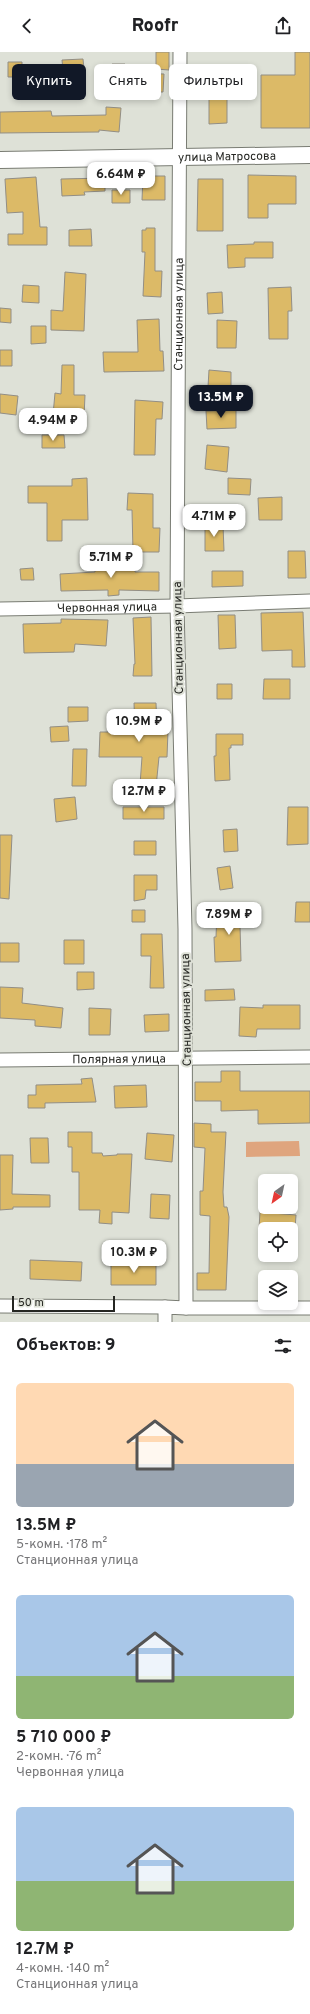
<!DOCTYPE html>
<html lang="ru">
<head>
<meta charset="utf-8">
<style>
	:root { --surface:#fff; --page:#f2f2f2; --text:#202124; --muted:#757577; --accent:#111827 }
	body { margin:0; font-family:Overpass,sans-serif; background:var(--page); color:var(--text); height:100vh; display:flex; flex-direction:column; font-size:15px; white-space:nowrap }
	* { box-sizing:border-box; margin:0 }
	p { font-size:13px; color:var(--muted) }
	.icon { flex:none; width:22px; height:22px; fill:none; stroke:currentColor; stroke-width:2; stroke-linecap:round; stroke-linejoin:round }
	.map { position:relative; height:1270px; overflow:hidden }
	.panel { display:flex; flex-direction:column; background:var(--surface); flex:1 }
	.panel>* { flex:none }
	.banner { position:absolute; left:12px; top:12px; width:286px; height:36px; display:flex; gap:8px }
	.needle { width:26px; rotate:213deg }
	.tools { position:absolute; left:258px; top:1122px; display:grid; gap:8px }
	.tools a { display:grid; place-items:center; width:40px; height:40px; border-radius:6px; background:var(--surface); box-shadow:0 2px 6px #0003; font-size:20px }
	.scale { position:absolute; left:12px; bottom:10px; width:103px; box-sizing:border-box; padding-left:4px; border:2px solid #252622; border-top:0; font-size:11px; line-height:14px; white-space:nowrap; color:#252622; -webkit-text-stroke:3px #dee1d7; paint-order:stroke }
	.price { position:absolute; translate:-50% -34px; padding:0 9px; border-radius:8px; background:#fff; color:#222; font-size:13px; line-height:26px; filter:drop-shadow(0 1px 2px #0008) }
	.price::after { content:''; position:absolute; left:50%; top:24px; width:12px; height:9px; margin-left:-6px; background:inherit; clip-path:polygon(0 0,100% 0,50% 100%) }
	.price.selected { background:var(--accent); color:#fff }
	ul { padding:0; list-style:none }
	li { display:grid; align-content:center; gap:8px; height:212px; padding:0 16px }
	li span { display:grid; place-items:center; height:124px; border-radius:6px; color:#555 }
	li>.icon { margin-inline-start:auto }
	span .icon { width:72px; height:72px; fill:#fffc; stroke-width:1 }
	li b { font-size:17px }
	h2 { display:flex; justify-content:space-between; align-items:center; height:48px; padding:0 16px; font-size:17px }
	.tag { padding:0 14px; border-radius:6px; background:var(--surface); box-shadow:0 2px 6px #0003; font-size:14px; line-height:36px }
	.tag.selected { background:var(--accent); color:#fff }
	header { display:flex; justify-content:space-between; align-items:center; height:52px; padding:0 16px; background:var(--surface); font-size:18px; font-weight:800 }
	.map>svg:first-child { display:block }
	.green { fill:#dfa57e }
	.building { fill:#dcba67; stroke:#928e85 }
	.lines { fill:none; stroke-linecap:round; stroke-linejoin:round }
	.minor-casing { stroke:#797c73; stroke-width:15 }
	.tertiary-casing { stroke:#797c73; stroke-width:18 }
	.minor { stroke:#fff; stroke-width:13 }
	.tertiary { stroke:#fff; stroke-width:16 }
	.labels { text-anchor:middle; stroke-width:4; stroke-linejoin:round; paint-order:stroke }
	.street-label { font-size:12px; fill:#252622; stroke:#dee1d7 }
</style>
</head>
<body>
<header><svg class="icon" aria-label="back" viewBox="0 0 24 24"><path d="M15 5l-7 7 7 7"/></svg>Roofr<svg class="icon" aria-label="share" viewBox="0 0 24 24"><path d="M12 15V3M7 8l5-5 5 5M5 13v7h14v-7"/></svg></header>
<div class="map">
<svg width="310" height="1270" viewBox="0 0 310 1270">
	<rect width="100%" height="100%" fill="#dee1d7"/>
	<path class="green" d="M299 1089 300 1104 246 1105V1090Z"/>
	<path class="building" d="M156 0H169V18L156 17Z
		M295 0H310V76H261V23H295Z
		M83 7 85 27 64 29 62 8Z
		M8 10H22V25H8Z
		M112 12H125L126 21 164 22 163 40H143L144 32 113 33Z
		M214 16 237 17V35H227V71L209 72V45H213Z
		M106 55 121 56 119 80 99 78V80L0 81V60L51 59 52 64 106 63Z
		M248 123 296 124V152H268V166H248Z
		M143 124H165V148H142Z
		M36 125 40 175H47V193H8V182H23V160L7 161 5 127Z
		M105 126V139L84 140 85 143 62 144 61 127Z
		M198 127H223V179H197Z
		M112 138H130V151H112Z
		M146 176H155V219H162L161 245 143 244 145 200H142V178H146Z
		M91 177 92 194H69V178Z
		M254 190H273V206H245V215L228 216 227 193 254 192Z
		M65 220 86 222 84 279 51 278V258L63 259Z
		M23 233 39 234V251L22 250Z
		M291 235 292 259H288V287H269L268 236Z
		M222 240 223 261 208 262 207 241Z
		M0 256 11 257V271L0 270Z
		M159 267 160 299H163L164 319 104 320 103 300H138L137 268Z
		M217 268 237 269 236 296H217Z
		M31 274H46V291L31 292Z
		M0 298H12V314H0Z
		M62 313H74V343H85L84 365 53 363 55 341 61 342Z
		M209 318 231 320V336L208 335Z
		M0 342 18 344 16 363 0 361Z
		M135 348 163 350 162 367H156L155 403H134Z
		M236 358V376L207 377 206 359Z
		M42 383H64L65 396H42Z
		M207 393 229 395 227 420 205 417Z
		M87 426 88 468H62V489H47V451H28V434H72V427Z
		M228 426 251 427 250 443 228 442Z
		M128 441 153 442V476H160L159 500H133L132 458H127Z
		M282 445V468H259L258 446Z
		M223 473 224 499H205V474Z
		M288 499H305L306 526H288Z
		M135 510V520H159V539L119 538V543L108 544V538L61 539 60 522 95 520V511Z
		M33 516 34 528H21L20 517Z
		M212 519H243V534L212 535Z
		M303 560 305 615H292V598L262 599 261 561Z
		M218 563H235L236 596 219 597Z
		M151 565 152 624H133L134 612H135L133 566Z
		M61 567 108 568 106 594 75 592 74 600 24 601 23 572 61 571Z
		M264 627H290V647H263Z
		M217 632H232V647H217Z
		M134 651H156L157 678 168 679 167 705H159L156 735 140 733 142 705H99L100 680H135Z
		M68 655H88V669L68 670Z
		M68 674 69 689 51 690 50 675Z
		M216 682H243V693H231V696H229L230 728 215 729 214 704H216Z
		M73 697H87L86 734H72Z
		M75 745 77 767 56 770 54 747Z
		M123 755H164V767H123Z
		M288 755H308V792L287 793Z
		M237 777 238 799 224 800 223 778Z
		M0 783H12L9 847 0 846Z
		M134 789H156V803H134Z
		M230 814 233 836 220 838 217 816Z
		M134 823H157V838H146L145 847 134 849Z
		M296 850H310V870H295Z
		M132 858H145V870H132Z
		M217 859 246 860V874H240L241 909 215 910 214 885H216Z
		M141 882H162L164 936H150L151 904H141Z
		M64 888H84V912H64Z
		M0 891H19V910H0Z
		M77 920H94V937L77 938Z
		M0 935 23 936 22 951 63 956 61 976 35 974V968L0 966Z
		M234 937 235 948 205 949V938Z
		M263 953H300V977H257L256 985 239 984 240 955 263 956Z
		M89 956 111 957 110 983H89Z
		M169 962V979L145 980 144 963Z
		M221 1019H240V1039H310V1071L258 1072V1058L221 1059V1049H195V1030H221Z
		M92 1026 96 1050 45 1051V1056H28V1043H36V1033L82 1032 81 1027Z
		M146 1033 147 1055 115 1056 114 1034Z
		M194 1071 211 1072V1080H226L223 1140 224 1155H227L229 1165 226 1238H197V1221H209L210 1164 200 1163V1139H203L205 1096 194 1095Z
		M68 1080H92V1101H102L103 1104 117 1103V1102H132L129 1161 112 1160V1172L99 1171 100 1158H79V1120H72V1095H68Z
		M147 1081 174 1083 172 1110 145 1107Z
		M30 1086H48L49 1111H31Z
		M0 1103H13L12 1142 50 1143V1155H13V1157L0 1158Z
		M151 1142 170 1143 169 1167 150 1166Z
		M260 1160 296 1163 295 1177H259Z
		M30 1208 82 1210 81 1229 30 1227Z
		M111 1211H156V1233H111Z"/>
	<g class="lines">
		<defs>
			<g id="minor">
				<path id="s1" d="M0 557 177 554 310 549"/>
				<path id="s2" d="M0 1008 310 1005"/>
				<path d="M0 1254 165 1255"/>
				<path d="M186 1256H310"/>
				<path id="s3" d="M165 1270V1255L186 1256 185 877 177 554 180 0"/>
			</g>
			<g id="tertiary">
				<path id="s4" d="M0 108 310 103"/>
			</g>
		</defs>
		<use href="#minor" class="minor-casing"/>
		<use href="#tertiary" class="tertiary-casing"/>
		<use href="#minor" class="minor"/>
		<use href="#tertiary" class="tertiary"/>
	</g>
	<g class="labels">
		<g class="street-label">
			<text dy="4" stroke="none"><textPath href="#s4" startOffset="227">улица Матросова</textPath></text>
			<text dy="4" stroke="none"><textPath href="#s3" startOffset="1030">Станционная улица</textPath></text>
			<text dy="4" stroke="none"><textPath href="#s1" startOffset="107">Червонная улица</textPath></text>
			<text transform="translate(178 586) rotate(-91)" y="4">Станционная улица</text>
			<text transform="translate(186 958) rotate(-91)" y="4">Станционная улица</text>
			<text dy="4" stroke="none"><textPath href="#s2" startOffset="119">Полярная улица</textPath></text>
		</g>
	</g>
</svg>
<div class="tools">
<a><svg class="needle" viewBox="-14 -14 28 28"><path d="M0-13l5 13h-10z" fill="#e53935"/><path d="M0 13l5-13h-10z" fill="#757577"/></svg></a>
<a><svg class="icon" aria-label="locate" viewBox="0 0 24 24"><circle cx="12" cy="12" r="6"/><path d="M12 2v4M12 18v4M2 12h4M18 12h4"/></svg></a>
<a><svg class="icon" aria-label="layers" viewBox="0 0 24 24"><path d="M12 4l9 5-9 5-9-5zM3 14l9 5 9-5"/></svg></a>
</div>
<div class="scale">50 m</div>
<b class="price" style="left:121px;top:144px">6.64M ₽</b>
<b class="price selected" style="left:221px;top:367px">13.5M ₽</b>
<b class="price" style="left:53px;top:390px">4.94M ₽</b>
<b class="price" style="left:214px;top:486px">4.71M ₽</b>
<b class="price" style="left:111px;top:527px">5.71M ₽</b>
<b class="price" style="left:139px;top:691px">10.9M ₽</b>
<b class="price" style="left:144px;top:761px">12.7M ₽</b>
<b class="price" style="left:229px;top:884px">7.89M ₽</b>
<b class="price" style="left:134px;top:1222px">10.3M ₽</b>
<div class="banner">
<a class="tag selected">Купить</a>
<a class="tag">Снять</a>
<a class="tag">Фильтры</a>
</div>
</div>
<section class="panel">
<h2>Объектов: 9<svg class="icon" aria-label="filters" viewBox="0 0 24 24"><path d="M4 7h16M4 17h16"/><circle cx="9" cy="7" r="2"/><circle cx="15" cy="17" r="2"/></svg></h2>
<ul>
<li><span style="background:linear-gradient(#ffd9b3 65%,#9aa5b1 0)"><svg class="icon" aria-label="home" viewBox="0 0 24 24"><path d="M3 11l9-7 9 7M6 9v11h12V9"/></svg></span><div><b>13.5M ₽</b><p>5-комн. · 178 m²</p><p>Станционная улица</p></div></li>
<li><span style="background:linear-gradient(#a9c7e8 65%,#8fb573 0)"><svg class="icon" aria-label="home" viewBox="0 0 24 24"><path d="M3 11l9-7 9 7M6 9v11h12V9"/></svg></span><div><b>5 710 000 ₽</b><p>2-комн. · 76 m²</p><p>Червонная улица</p></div></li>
<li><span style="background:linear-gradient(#a9c7e8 60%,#8fb573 0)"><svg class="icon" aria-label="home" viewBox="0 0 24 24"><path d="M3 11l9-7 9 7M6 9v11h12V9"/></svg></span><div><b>12.7M ₽</b><p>4-комн. · 140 m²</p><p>Станционная улица</p></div></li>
</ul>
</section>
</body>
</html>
